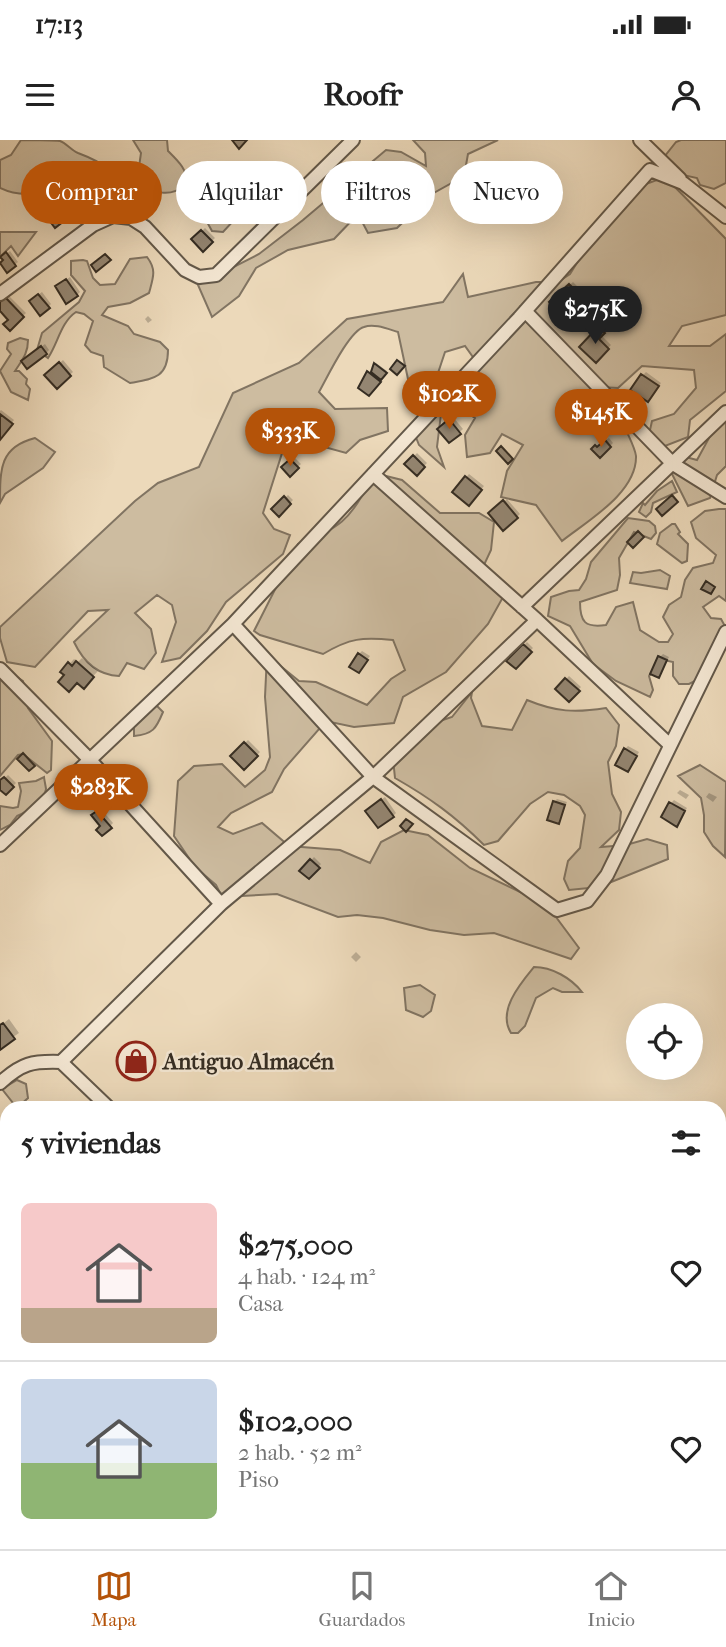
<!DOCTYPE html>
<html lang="es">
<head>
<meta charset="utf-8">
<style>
	:root { --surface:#fff; --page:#f6f6f6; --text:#222; --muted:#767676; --line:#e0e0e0; --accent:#b45309 }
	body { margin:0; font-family:"IM FELL French Canon",serif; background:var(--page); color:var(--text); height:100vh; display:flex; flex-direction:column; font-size:26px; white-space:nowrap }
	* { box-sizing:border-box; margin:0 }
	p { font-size:23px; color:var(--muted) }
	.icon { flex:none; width:38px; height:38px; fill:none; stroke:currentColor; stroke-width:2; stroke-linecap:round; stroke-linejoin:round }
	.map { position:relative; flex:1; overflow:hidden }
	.side { position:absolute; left:0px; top:961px; width:726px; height:450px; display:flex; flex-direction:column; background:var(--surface); border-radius:21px 21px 0 0; box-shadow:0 7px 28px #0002 }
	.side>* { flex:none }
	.guide { position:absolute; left:21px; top:21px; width:684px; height:63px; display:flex; gap:14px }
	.buttons { position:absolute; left:626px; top:863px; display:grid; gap:14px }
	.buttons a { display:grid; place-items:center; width:77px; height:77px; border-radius:50%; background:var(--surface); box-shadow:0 7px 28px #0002; font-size:35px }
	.price { position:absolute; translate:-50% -60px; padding:0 16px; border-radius:24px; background:var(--accent); color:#fff; font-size:23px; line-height:46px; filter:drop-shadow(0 2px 4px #0008) }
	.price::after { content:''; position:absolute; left:50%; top:42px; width:21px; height:16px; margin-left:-10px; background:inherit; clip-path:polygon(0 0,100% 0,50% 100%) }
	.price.on { background:#222; color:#fff }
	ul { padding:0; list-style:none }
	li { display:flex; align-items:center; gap:21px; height:175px; padding:0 21px }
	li+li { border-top:2px solid var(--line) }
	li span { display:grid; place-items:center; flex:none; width:196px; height:140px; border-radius:10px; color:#555 }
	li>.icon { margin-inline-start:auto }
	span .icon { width:84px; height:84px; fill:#fffc; stroke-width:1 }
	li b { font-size:30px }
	h2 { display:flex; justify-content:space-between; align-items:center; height:84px; padding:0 21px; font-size:30px }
	.tag { padding:0 24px; border-radius:32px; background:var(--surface); box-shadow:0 7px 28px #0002; font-size:24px; line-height:63px }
	.tag.on { background:var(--accent); color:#fff }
	.status { display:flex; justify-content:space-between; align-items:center; height:49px; padding:0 35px; background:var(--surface); direction:ltr }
	.status svg { height:19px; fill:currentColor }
	header { display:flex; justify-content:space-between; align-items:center; height:91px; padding:0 21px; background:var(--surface); font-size:32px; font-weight:700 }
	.tab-bar { display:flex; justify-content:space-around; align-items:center; height:98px; border-top:2px solid var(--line); background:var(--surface); font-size:19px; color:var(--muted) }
	.tab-bar a { display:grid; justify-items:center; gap:4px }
	.tab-bar .on { color:var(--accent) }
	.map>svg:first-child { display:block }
	.green { fill:#cdbca0; stroke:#817462; stroke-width:2 }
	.shadow { fill:#0003 }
	.building { fill:#948672; stroke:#352d23; stroke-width:2 }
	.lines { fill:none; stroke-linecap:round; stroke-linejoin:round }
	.minor-casing { stroke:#635849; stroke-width:16 }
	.minor { stroke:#f3e6d2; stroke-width:12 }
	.labels { text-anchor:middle; stroke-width:5; stroke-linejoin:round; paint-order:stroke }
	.poi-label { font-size:23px; font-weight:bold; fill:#352d23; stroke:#f3e6d2; text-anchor:start }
</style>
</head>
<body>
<div class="status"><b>17:13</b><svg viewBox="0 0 49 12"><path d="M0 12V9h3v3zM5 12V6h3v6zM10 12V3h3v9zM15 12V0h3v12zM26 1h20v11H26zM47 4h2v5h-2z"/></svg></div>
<header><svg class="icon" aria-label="menu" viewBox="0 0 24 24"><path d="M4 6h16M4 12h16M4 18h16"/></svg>Roofr<svg class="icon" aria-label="person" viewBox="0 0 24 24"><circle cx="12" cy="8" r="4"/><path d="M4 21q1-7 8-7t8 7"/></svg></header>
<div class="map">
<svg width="726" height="1409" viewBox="0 0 726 1409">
	<rect width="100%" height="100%" fill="#ecd9ba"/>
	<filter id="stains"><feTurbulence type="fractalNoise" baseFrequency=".00286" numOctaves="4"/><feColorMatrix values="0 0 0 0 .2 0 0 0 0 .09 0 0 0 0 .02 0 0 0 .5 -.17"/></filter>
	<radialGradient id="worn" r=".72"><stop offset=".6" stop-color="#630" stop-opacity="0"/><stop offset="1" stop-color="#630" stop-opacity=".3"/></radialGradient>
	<path class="green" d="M21 0C32 0 50 0 60 1 66 3 71 10 78 13 102 22 121 32 122 61L109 68 89 65 80 48 90 35 97 31 94 26C86 29 82 33 75 38 52 52 25 60 0 48V20L11 15Z
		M133 0H167L168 11C179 22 186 28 188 44 167 59 157 53 137 41L141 13Z
		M413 0H498L468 14 464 36 432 54 397 88 368 93 358 74 334 99 288 110 256 128 239 156 212 177 198 145 259 114 303 80 386 10 401 12 426 26 425 13Z
		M681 0H726V43L714 49 700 45 697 38 665 31 661 21 676 2Z
		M665 37 726 99V175L682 186 669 206H710L726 194V251L690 280 688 297 665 306 648 299 652 281 674 274 696 248 694 230 642 226 618 248 599 247 592 259 599 280 626 290C629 297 635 308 636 316 637 353 587 381 562 401L536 365 501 357 507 331 523 305 502 294 490 313 467 317 465 295 475 278 461 269 441 274 437 307 444 327 419 305 413 290 460 259 480 227 465 206 445 212 435 242 425 252 416 250 408 239 398 192C388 189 374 183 364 187 349 191 327 238 319 252L335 269 387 268 388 291 360 300 346 313 310 303 284 307 263 373 274 389 290 395 283 414 226 462 207 491 180 518 162 522 176 482 172 465 157 455 135 473 151 489 156 513 144 529 127 523 119 536C96 535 83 521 74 502L108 470 88 471 35 527 7 522 0 498V487L135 361 158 343 199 327 233 253 299 223 347 179 443 162 463 134 468 157 536 142H558L570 134 606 76 635 48Z
		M228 52 241 60 236 78 223 92 212 91 207 82 214 75 213 71 208 67 212 61Z
		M0 92H36L18 116 11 106 0 117Z
		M147 117C157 130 153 138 149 153L130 163 108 167 102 175 128 186 134 194 160 202 168 210C168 238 153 239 130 243L104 227 103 216 91 212 85 205 93 181 84 174 76 172C61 182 58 203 48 218L37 210 42 193 79 162 85 151 71 135V121L83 120 87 121 93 138 100 145 115 144 130 119Z
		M20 198 28 200C28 214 22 220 15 231H19L27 239 26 244 30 249 28 260 11 252 0 231 11 214 7 209 8 203Z
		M726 274V326L717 335 710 358 688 366 671 332 686 317 697 320 715 287Z
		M35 298 55 312 43 328 5 354 0 363C0 328 0 307 35 298Z
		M386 336 402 340 440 373H479L494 382 491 410 483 427 507 450 488 484 446 532 403 557 394 583 354 587 326 581 284 629 272 652 231 673 218 687 233 694 262 683 289 706 340 710 370 723 381 702 404 690 428 695 470 728 547 765 579 808 571 819 494 793 464 795 430 790 383 778 357 775 338 777 277 754 222 757 216 745 195 727 174 696 178 641 194 626 222 624 245 647 265 630 270 617 265 557 267 515 299 541 316 542 367 565 391 539 405 530 393 500C362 497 350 498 323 514L260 495 254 491 298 404C339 388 350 381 370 341Z
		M672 341 677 352 653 363 651 372 646 377 639 372 643 363 645 365 657 351Z
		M719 369H726V461L719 456 703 467 711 478 721 479 726 488V508L706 520 701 538 689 544H679L673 536V522L664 520 649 536 653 550 650 557 616 541 593 524 570 486 548 476 551 457 569 451 579 450 586 439 591 422 628 378 649 381 655 386 656 393 651 399 634 392 619 418 620 435 617 450 580 462C580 482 585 488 606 485L616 467 633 462 640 490 659 502H668L673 494 663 477 669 465 681 457 685 440 693 428 713 423 716 415 696 398 691 382 705 371Z
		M672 384H675L680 392 678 394 688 404 687 421 682 423 657 404 660 393Z
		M660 430 670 436 667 449 630 443 633 432 641 433Z
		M0 533H11L23 541 28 568 52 601 51 630 47 633 23 614 18 615 0 636Z
		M472 552 471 558 482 586 512 590 527 560C556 572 575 573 606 568L619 585 616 606 608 622 612 654 621 672 619 690 601 707 626 705 647 699 667 705 668 719 599 747 569 750 564 739 568 721 580 708 585 675 580 666 564 655 548 652 530 664 498 701 484 705C455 676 430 658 395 638L393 619 434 583 452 577Z
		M154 563 163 572C156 589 153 594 134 596V581Z
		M700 625 726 642 725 717 713 706 704 692V675L701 658 678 636Z
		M44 637C44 638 46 648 46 649 45 659 26 673 17 676L10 685 0 690V666L13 668 18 667 21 651 19 643 36 641Z
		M534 827C552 827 571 838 582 852H562L553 848 536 858 525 886 518 893H511C497 871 520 844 534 827Z
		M420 845 435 855 431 871 423 877 406 870 404 848Z
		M17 940 26 944 28 958 17 968 2 949Z
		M719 1266 726 1269V1341L719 1350V1297L722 1291 719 1290Z
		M15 1404H113L112 1409H11Z
		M277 1404H412L407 1409H279Z"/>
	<path class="shadow" d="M280 24 295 37 287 45 281 39 273 49 260 38 269 28 273 32Z
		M210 41 215 45 205 57 207 44Z
		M67 60 75 70 56 86 48 76Z
		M208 65 212 70 208 74 204 68Z
		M205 88 215 98 203 109 194 99Z
		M10 111 18 122 8 130 3 117Z
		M70 137 80 152 77 155 60 144Z
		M573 142 580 149 557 171 551 163Z
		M42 152 51 164 48 167 34 158Z
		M9 156 26 173 10 188V180L0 166Z
		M148 176 152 180 148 183 145 179Z
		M603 185 607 189 601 195 611 205 596 221 581 207Z
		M45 204 49 210 46 213 26 218Z
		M63 220 73 232 57 246 47 235Z
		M376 223 387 231 372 251 369 232 373 231Z
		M646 232 661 243 651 257 643 235Z
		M1 270 14 280 0 298V271Z
		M453 277 463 289 450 301 439 289Z
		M609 298 613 303 600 316 594 309Z
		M417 313 427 323 417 333 407 324Z
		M294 317 301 324 290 334 283 327Z
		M469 334 484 346 469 364 454 352Z
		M288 355 293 360 279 374 274 369Z
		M507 359 520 374 504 389 490 373Z
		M527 502 533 508 515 527 509 521Z
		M362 511 370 516 362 528 359 514Z
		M663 514 669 517 661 532 660 517Z
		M82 518 98 531 84 546 62 532 74 519 78 522Z
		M569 536 581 547 569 560 557 549Z
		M248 600 260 612 244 628 232 616Z
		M628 606 639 612 631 627 625 609Z
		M8 635 16 643 6 653 0 647V643Z
		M680 650 689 655 686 659 677 653Z
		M709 653 717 657 713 662 706 657Z
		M385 657 396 673 393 676 370 668Z
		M557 659 567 662 559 682 554 662Z
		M674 660 687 668 679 681 671 663Z
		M101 669 113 683 102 694 103 685 94 676Z
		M314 717 321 724 309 737 302 731Z
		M356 812 361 817 356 822 351 817Z
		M9 879 19 893 0 906V886Z
		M141 905 149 921 136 931 128 915Z
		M3 1385 7 1389 5 1393 0 1389Z
		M182 1404H203L199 1409H178Z
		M478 1404H487L489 1406 483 1409Z"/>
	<path class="building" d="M232 0H247L239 9Z
		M276 26 293 41 287 47 270 32Z
		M265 30 280 43 273 51 258 38Z
		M206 43 213 49 203 62 195 56Z
		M63 62 73 74 55 88 46 76Z
		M201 90 213 102 203 112 191 99Z
		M6 112 16 126 7 133 0 123 3 120 0 117Z
		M105 114 111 120 96 132 91 125Z
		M66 139 78 156 66 164 55 146Z
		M569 144 579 154 557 174 549 162Z
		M38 154 50 168 40 176 29 161Z
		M5 157 24 177 10 191 3 184 8 180 0 171V162Z
		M598 187 605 193 599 199 609 209 596 223 579 207Z
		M41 206 47 214 27 229 21 221Z
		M397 220 405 226 397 235 390 229Z
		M59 222 71 236 57 249 44 235Z
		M374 223 387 233 381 240 371 232Z
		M367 231 381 242 369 256 358 248Z
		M641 234 659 246 648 262 630 250Z
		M0 274 13 284 0 300Z
		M449 279 461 294 449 303 437 289Z
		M605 300 611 307 600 318 591 309 595 305 597 307Z
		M501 306 513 319 508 324 496 311Z
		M413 315 425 327 417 336 404 324Z
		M290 319 299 328 290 337 281 327Z
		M465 336 482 350 469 366 452 352Z
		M672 355 678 362 662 376 656 369Z
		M284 356 291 364 279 377 271 369Z
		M503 360 518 378 503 391 488 373Z
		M638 391 644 397 633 408 627 402Z
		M706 441 715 447 711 454 701 449Z
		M523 504 532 512 516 529 506 521Z
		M358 513 368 520 359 533 349 527Z
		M658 516 667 520 659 538 650 534Z
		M76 521 94 537 84 549 77 543 69 552 58 542 64 535 60 532 68 522 72 526Z
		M565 538 580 551 569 562 555 549Z
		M244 602 258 616 244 630 230 616Z
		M624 608 637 616 628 632 615 625Z
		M23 613 35 626 29 631 17 619Z
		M4 637 14 647 6 655 0 650V640Z
		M381 659 394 677 378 688 365 671Z
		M553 661 565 665 559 684 547 680Z
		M669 662 685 671 677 687 661 677Z
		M97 671 112 688 102 696 96 690 100 686 91 675Z
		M406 679 413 684 406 692 400 686Z
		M310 719 320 728 309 739 299 731Z
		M3 883 15 899 0 910V885Z
		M135 909 145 928 136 933 126 914Z
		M179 1404H196L201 1409H176L175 1408Z"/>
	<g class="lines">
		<defs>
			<path id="minor" d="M640 0 680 39
				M0 154 93 85 113 76 131 78 145 87 185 130 199 137 216 135 353 0
				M525 171 673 324 726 357
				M373 334 537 480 670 605
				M522 467 726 272
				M233 484 373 637 557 770 587 761 607 735 726 492
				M0 529 89 619 221 764
				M0 705 233 484 519 178 650 30 683 43 726 77
				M61 922 221 764 373 637 537 480
				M0 943C22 923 32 921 61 922L109 968
				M0 1164 7 1170
				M719 1203 726 1209
				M258 1404 264 1409
				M584 1404 590 1409
				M530 1409 534 1404"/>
		</defs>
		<use href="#minor" class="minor-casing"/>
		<use href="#minor" class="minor"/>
	</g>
	<defs>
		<symbol id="shop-ring" viewBox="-11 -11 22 22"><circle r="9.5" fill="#f3e6d2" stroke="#8f2418" stroke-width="1.5"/><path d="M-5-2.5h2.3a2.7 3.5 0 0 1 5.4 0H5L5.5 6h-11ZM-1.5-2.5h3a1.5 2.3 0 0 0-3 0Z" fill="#8f2418"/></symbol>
	</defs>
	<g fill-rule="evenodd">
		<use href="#shop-ring" x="114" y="899" width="44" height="44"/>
	</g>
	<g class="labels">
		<g class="poi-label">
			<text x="163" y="929">Antiguo Almacén</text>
		</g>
	</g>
	<rect width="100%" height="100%" filter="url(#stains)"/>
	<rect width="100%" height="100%" fill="url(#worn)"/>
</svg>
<div class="buttons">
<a><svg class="icon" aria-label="locate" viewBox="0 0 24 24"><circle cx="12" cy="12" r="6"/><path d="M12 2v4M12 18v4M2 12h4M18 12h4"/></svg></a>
</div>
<b class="price on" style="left:595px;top:206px">$275K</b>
<b class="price" style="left:449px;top:291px">$102K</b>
<b class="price" style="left:601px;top:309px">$145K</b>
<b class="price" style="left:290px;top:328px">$333K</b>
<b class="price" style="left:101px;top:684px">$283K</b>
<div class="guide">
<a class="tag on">Comprar</a>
<a class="tag">Alquilar</a>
<a class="tag">Filtros</a>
<a class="tag">Nuevo</a>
</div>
<section class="side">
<h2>5 viviendas<svg class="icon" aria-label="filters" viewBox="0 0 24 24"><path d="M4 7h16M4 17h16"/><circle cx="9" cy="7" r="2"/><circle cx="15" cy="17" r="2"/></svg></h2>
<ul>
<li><span style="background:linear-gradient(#f6c9c9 75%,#b9a48a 0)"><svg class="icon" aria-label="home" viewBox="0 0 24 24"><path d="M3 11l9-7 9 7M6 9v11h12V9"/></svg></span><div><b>$275,000</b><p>4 hab. · 124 m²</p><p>Casa</p></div><svg class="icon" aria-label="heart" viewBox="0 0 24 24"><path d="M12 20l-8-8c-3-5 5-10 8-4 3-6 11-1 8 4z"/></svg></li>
<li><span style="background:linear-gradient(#c9d6e8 60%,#8fb573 0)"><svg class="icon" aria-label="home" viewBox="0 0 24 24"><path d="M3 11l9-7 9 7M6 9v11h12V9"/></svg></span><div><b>$102,000</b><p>2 hab. · 52 m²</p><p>Piso</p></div><svg class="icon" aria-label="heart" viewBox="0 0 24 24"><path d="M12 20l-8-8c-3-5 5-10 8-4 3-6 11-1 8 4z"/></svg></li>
</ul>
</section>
</div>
<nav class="tab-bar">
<a class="on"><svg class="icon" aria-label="map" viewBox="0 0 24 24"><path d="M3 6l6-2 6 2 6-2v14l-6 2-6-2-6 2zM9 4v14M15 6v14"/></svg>Mapa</a>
<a><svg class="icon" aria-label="saved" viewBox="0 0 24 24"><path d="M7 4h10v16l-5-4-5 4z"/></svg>Guardados</a>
<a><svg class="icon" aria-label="home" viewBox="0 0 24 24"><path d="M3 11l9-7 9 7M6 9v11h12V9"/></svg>Inicio</a>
</nav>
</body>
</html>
